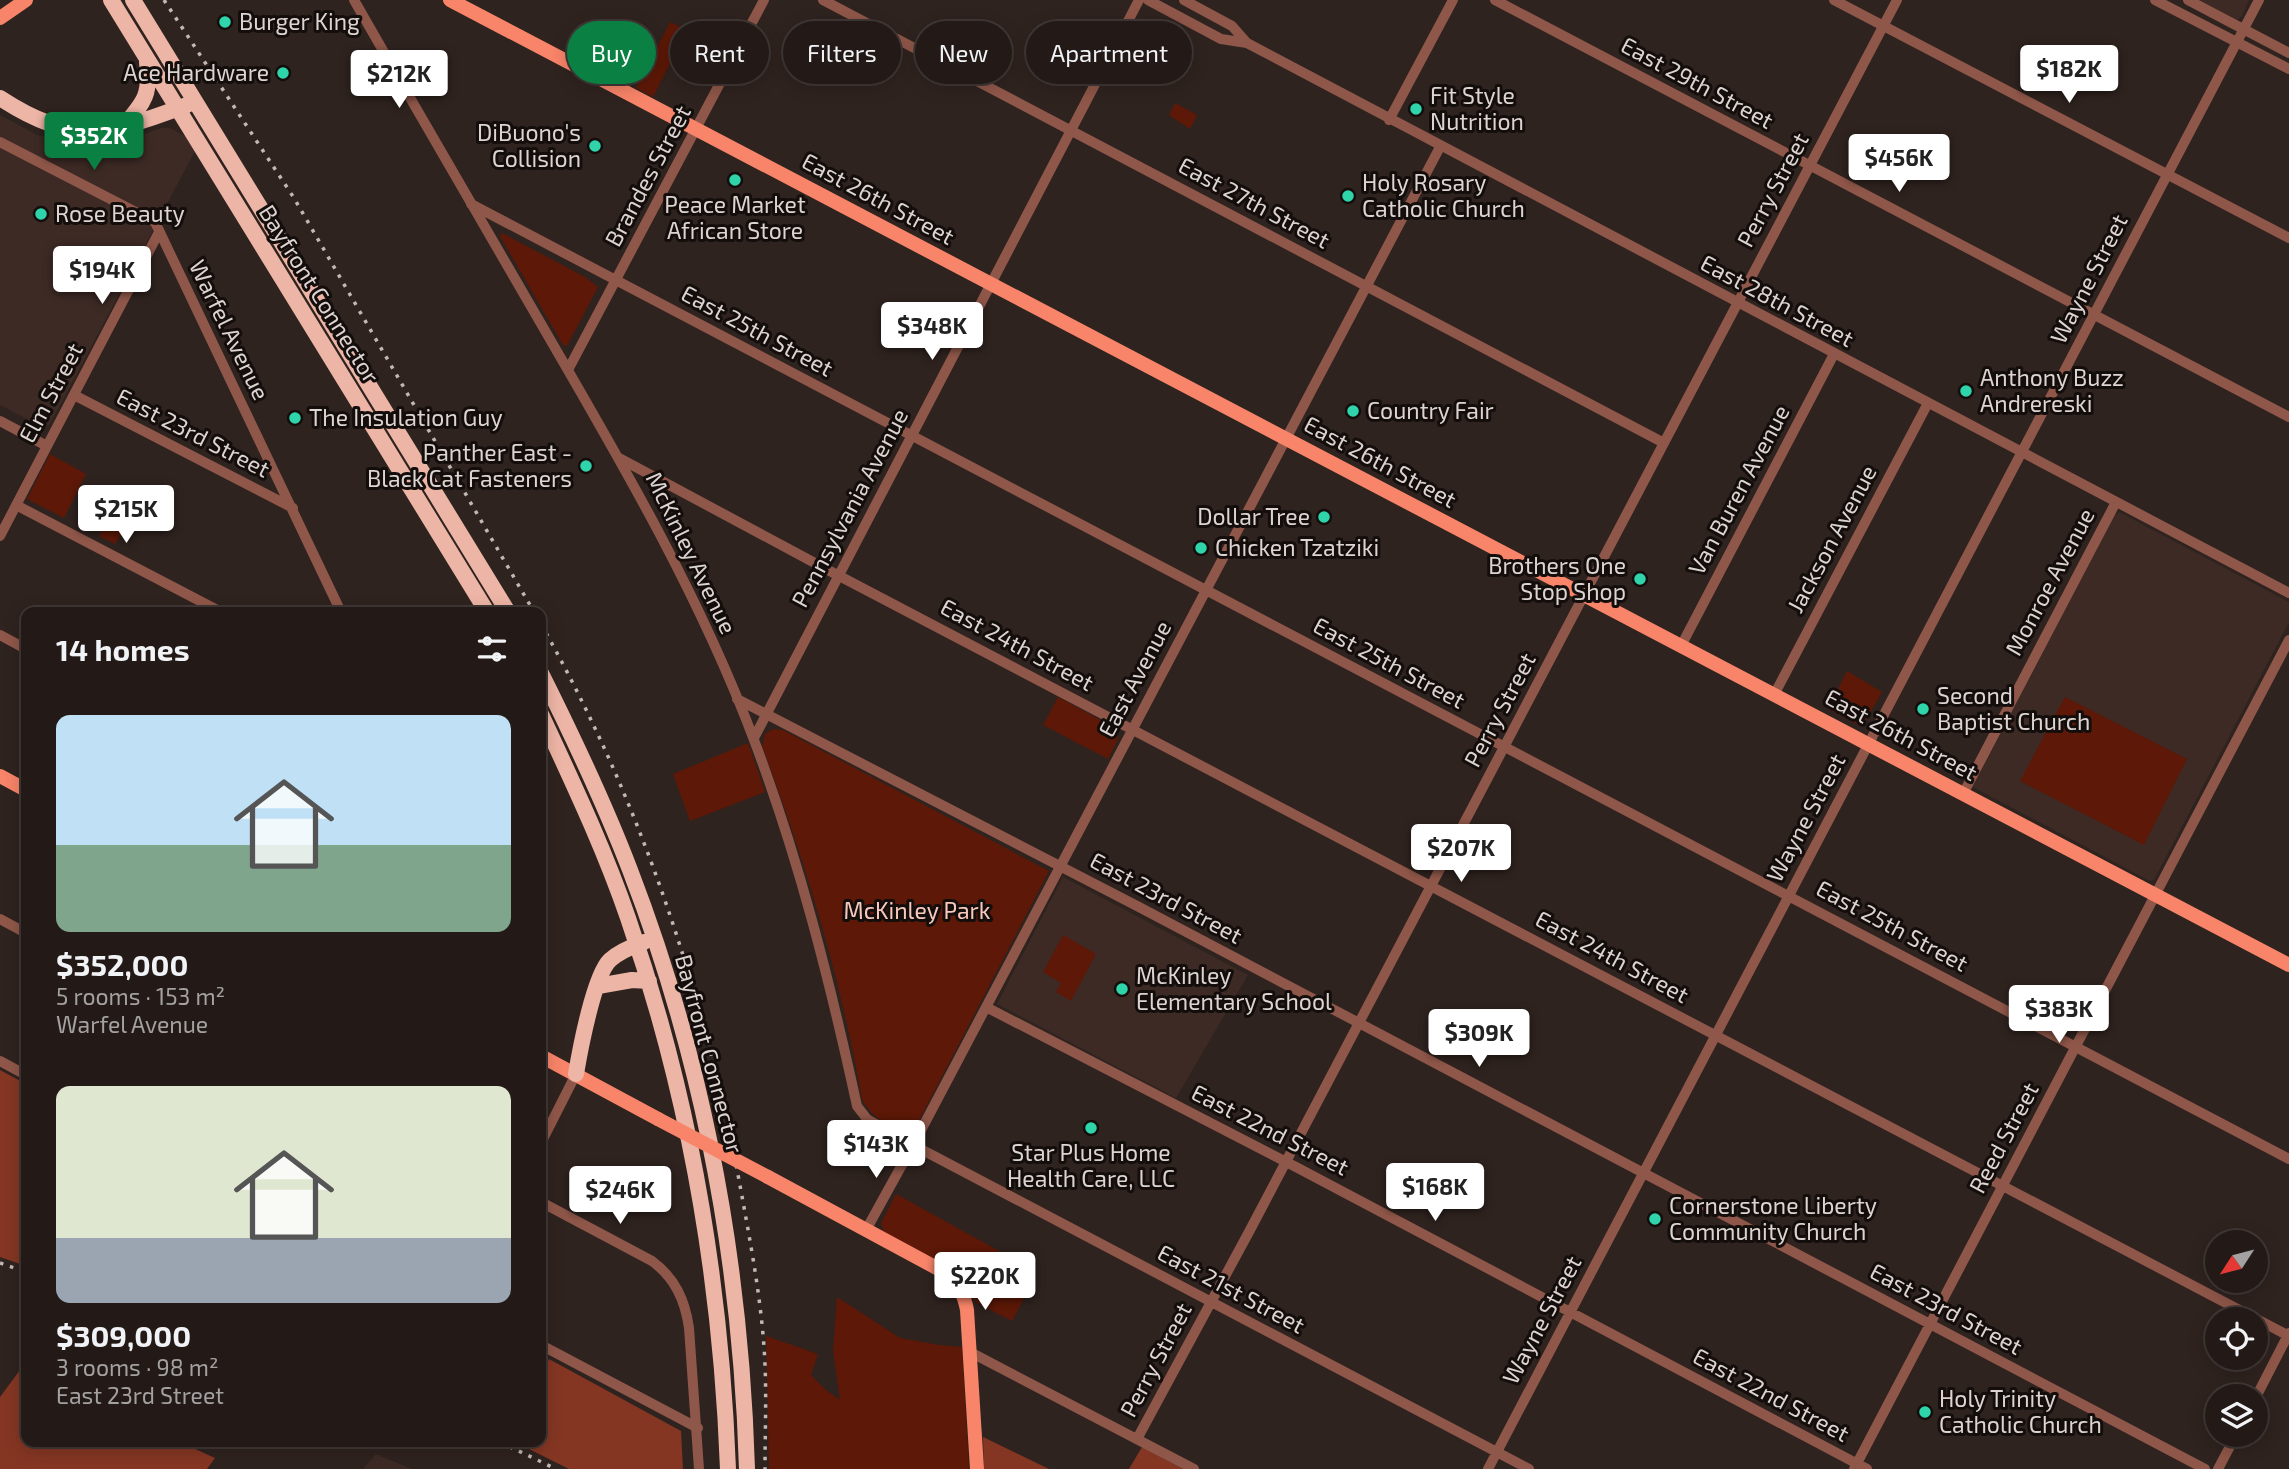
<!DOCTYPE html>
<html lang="en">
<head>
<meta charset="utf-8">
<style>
	:root { --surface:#231a17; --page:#2b2320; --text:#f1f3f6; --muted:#a3a1a1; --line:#403836; --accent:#0b8043 }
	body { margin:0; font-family:"Exo 2",sans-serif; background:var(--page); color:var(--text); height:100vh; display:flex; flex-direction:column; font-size:26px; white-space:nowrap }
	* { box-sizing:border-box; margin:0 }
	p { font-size:23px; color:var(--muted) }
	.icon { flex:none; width:38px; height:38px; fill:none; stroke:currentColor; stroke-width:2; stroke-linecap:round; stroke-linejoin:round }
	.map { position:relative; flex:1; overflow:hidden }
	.side { position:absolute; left:21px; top:607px; width:525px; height:840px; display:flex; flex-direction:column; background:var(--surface); border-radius:14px; box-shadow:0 4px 18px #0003,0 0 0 2px var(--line) }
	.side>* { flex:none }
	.top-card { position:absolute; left:567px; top:21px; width:665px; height:63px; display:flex; gap:14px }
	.needle { width:46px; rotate:234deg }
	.controls { position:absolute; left:2205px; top:1230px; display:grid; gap:14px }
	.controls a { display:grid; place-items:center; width:63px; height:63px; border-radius:50%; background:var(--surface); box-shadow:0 4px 18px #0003,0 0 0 2px var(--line); font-size:35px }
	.price { position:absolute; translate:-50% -60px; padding:0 16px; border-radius:7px; background:#fff; color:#222; font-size:23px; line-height:46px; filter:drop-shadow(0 2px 4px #0008) }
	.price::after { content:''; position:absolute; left:50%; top:42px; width:21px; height:16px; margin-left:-10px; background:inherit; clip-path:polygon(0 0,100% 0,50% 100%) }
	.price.active { background:var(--accent); color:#fff }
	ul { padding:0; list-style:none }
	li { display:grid; align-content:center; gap:14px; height:371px; padding:0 35px }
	li span { display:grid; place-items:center; height:217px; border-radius:14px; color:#555 }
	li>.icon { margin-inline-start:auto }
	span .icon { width:126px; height:126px; fill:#fffc; stroke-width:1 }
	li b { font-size:30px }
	h2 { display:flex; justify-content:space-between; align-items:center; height:84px; padding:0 35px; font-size:30px }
	.pill { padding:0 24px; border-radius:32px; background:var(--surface); box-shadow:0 4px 18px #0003,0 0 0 2px var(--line); font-size:24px; line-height:63px }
	.pill.active { background:var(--accent); color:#fff }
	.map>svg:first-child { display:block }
	.built { fill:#3d2a25 }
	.green { fill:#5d1807 }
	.forest { fill:#853623 }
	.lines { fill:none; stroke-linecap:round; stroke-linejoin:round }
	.minor { stroke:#8f5749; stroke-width:10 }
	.major { stroke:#f88469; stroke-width:14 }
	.highway { stroke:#edb5a6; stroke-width:16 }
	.rail { stroke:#c2b8b5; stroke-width:3.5; stroke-dasharray:3.5 7; stroke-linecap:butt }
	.major-bridge { stroke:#f88469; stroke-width:14 }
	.poi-dot { fill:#30d4aa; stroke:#130e0c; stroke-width:2.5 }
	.labels { text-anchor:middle; stroke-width:6; stroke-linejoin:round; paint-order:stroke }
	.poi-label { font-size:23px; fill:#ddd4d1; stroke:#130e0c; text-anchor:start }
	.street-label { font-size:23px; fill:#ddd4d1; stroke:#130e0c }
	.park-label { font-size:23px; fill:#f8c8bc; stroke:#130e0c }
</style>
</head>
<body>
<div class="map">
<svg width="2289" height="1469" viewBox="0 0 2289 1469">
	<rect width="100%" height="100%" fill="#2f231f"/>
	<path class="built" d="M2198 0H2249L2242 16 2237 20Z
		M0 115 37 135 74 144 120 142 162 128H170L187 137 195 151 64 398 49 425 44 428 0 405Z
		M2119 512 2289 602V622L2154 880 2150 881 1973 787 2114 516Z
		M1063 877 1248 975 1176 1098 997 1004Z
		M376 1454 412 1469H363Z"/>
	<path class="green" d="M670 22 687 30 653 97 636 88Z
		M1175 103 1197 115 1190 129 1169 115Z
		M502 233 585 277 598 287 567 346 563 345 500 236Z
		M50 454 86 474 64 518 27 499Z
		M124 491 143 501 115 544 99 536Z
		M1847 671 1882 692 1862 727 1828 709Z
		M1058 697 1117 729 1118 739 1108 759 1043 725Z
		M2065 697 2187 759 2144 845 2020 781Z
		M773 729 783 730 1049 871 915 1128 909 1132C890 1129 870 1116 862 1099 841 979 805 860 762 746L765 734Z
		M748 743 765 792 690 821 673 774Z
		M1063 935 1096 954 1071 1001 1056 992 1061 983 1043 972Z
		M896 1194 1001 1252 996 1260 1023 1275 1018 1283 1029 1289 1012 1321 975 1302 971 1280 968 1276 884 1233 881 1223Z
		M837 1297 900 1338 939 1345 962 1347 969 1469H769L766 1336 818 1354 811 1375 826 1390 840 1400 833 1351Z"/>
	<path class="forest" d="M0 1070 26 1084V1266L0 1257Z
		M549 1359 681 1431 683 1469H569L515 1442H541V1377Z
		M20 1370 26 1373V1442H180L215 1458 207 1469H0V1397Z
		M983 1437 1049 1469H984Z
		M1142 1447 1183 1469H1129Z"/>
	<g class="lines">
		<path class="minor" d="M354 0C419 114 485 227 551 341 626 470 701 599 754 740 799 859 830 982 857 1106L867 1119 913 1145 1529 1469
			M823 0 1664 443
			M1148 0 1221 39 1247 43 2289 593
			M1184 0 1232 26 1247 43
			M1495 0 2289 417
			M1834 0 2289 238
			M2155 0 2289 69
			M2188 0 2289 53
			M1389 120 1453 0
			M0 142 155 222 341 612
			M471 204 2289 1159
			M568 370 764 0
			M74 395 293 508
			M0 421 47 446
			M619 458 826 569 2289 1336
			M16 505 221 612
			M0 536 159 232
			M0 635 26 649
			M1681 646 1834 354
			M1774 695 1928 403
			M737 699 1139 907 2205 1469
			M754 738 1139 0
			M1963 794 2116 502
			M0 919 26 933
			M986 1007 1296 1167 1867 1469
			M0 1061 26 1075
			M541 1143 576 1074
			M541 1202 652 1261C675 1278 685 1300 689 1328L699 1469
			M866 1230 919 1134 1440 147
			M541 1345 698 1428
			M970 1352 1194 1469
			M2256 1397 2289 1333
			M1137 1439 1250 1230 1897 0
			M1488 1469 2259 0
			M1854 1469 2289 640
			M2218 1469 2236 1435"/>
		<path class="major" d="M450 0 2289 965
			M0 18 26 0
			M0 776 26 790
			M541 1056 658 1119
			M768 1177 944 1272C958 1282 964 1294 967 1310L977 1469"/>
		<path class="highway" d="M111 0 487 612
			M133 0 508 612
			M0 98C73 146 110 134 187 105
			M122 128C144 102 151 96 147 62
			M541 673C573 737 604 802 630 870 704 1062 741 1264 747 1469
			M541 714C572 781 604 848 628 918 690 1097 721 1280 728 1469
			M598 986 632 980 649 981
			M576 1074C580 1050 594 975 610 960 620 951 633 946 644 942"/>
		<path class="rail" d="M164 0 294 198 534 612
			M541 624C638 795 702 986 739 1180 749 1235 760 1291 764 1347 767 1388 765 1429 765 1469
			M0 1263 26 1272
			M500 1442 556 1469"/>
		<path class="major-bridge" d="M658 1119 768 1177"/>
	</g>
	<g class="poi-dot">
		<circle cx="225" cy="22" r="7"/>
		<circle cx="283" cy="73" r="7"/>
		<circle cx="1416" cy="109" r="7"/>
		<circle cx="595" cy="146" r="7"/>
		<circle cx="735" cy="180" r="7"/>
		<circle cx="1348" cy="196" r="7"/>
		<circle cx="41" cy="214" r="7"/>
		<circle cx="1966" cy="391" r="7"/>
		<circle cx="1353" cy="411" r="7"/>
		<circle cx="295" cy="418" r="7"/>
		<circle cx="586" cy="466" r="7"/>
		<circle cx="1324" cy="517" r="7"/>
		<circle cx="1201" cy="548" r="7"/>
		<circle cx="1640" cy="579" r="7"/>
		<circle cx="1923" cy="709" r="7"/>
		<circle cx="1122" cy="989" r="7"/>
		<circle cx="1091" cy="1128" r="7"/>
		<circle cx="1655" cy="1219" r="7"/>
		<circle cx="1925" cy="1412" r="7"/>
	</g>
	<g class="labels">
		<g class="poi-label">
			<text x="239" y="30">Burger King</text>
			<text x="269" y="81" text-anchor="end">Ace Hardware</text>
			<text x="1430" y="104">Fit Style<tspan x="1430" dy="26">Nutrition</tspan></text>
			<text x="581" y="141" text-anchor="end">DiBuono's<tspan x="581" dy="26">Collision</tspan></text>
			<text x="1362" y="191">Holy Rosary<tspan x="1362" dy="26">Catholic Church</tspan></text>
			<text x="735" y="213" text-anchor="middle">Peace Market<tspan x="735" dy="26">African Store</tspan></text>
			<text x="55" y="222">Rose Beauty</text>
			<text x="1980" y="386">Anthony Buzz<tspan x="1980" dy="26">Andrereski</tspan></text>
			<text x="1367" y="419">Country Fair</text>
			<text x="309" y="426">The Insulation Guy</text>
			<text x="572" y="461" text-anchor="end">Panther East -<tspan x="572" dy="26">Black Cat Fasteners</tspan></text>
			<text x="1310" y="525" text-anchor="end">Dollar Tree</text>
			<text x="1215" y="556">Chicken Tzatziki</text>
			<text x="1626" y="574" text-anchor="end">Brothers One<tspan x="1626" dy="26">Stop Shop</tspan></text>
			<text x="1937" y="704">Second<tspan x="1937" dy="26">Baptist Church</tspan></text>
			<text x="1136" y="984">McKinley<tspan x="1136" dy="26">Elementary School</tspan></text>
			<text x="1091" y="1161" text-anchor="middle">Star Plus Home<tspan x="1091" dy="26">Health Care, LLC</tspan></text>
			<text x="1669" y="1214">Cornerstone Liberty<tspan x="1669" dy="26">Community Church</tspan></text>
			<text x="1939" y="1407">Holy Trinity<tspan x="1939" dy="26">Catholic Church</tspan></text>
		</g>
		<g class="street-label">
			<text transform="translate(1697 83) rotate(28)" y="8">East 29th Street</text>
			<text transform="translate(648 176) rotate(-62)" y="8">Brandes Street</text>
			<text transform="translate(1773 190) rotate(-62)" y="8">Perry Street</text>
			<text transform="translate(878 199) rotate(28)" y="8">East 26th Street</text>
			<text transform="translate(1254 203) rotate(28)" y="8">East 27th Street</text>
			<text transform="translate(2089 279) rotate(-63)" y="8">Wayne Street</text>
			<text transform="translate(319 294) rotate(58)" y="8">Bayfront Connector</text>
			<text transform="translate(1777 301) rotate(28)" y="8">East 28th Street</text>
			<text transform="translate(229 330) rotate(64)" y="8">Warfel Avenue</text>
			<text transform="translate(757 331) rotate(28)" y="8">East 25th Street</text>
			<text transform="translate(51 393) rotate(-62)" y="8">Elm Street</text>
			<text transform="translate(193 433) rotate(27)" y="8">East 23rd Street</text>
			<text transform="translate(1380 462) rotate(28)" y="8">East 26th Street</text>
			<text transform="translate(1739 490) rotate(-62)" y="8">Van Buren Avenue</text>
			<text transform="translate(850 508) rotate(-62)" y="8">Pennsylvania Avenue</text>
			<text transform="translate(1832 539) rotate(-62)" y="8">Jackson Avenue</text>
			<text transform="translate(691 553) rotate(64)" y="8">McKinley Avenue</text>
			<text transform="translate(2050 582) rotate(-62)" y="8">Monroe Avenue</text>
			<text transform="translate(1017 645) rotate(28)" y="8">East 24th Street</text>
			<text transform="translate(1389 663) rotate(28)" y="8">East 25th Street</text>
			<text transform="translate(1135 679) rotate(-62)" y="8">East Avenue</text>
			<text transform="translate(1500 710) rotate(-62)" y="8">Perry Street</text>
			<text transform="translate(1901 735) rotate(28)" y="8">East 26th Street</text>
			<text transform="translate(1806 818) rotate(-62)" y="8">Wayne Street</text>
			<text transform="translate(1166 898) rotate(28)" y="8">East 23rd Street</text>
			<text transform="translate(1892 926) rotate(28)" y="8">East 25th Street</text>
			<text transform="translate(1612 957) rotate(28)" y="8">East 24th Street</text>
			<text transform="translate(709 1054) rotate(75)" y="8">Bayfront Connector</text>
			<text transform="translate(1270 1130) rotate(27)" y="8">East 22nd Street</text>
			<text transform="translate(2004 1138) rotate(-62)" y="8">Reed Street</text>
			<text transform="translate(1231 1289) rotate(28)" y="8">East 21st Street</text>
			<text transform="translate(1946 1309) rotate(28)" y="8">East 23rd Street</text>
			<text transform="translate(1542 1320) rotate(-62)" y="8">Wayne Street</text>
			<text transform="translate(1156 1360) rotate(-62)" y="8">Perry Street</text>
			<text transform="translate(1771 1395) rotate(28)" y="8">East 22nd Street</text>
		</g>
		<g class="park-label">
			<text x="917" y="919">McKinley Park</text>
		</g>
	</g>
</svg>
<div class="controls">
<a><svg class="needle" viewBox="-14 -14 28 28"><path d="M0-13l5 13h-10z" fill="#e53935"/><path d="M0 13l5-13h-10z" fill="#a3a1a1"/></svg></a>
<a><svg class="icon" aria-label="locate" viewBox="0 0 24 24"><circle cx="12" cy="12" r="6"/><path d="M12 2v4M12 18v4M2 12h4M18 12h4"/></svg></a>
<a><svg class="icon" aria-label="layers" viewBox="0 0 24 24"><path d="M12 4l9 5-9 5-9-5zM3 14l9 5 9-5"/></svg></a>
</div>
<b class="price" style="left:2069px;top:105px">$182K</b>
<b class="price" style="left:399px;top:110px">$212K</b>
<b class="price active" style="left:94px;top:172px">$352K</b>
<b class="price" style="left:1899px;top:194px">$456K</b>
<b class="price" style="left:102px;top:306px">$194K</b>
<b class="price" style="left:932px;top:362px">$348K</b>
<b class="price" style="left:126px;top:545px">$215K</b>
<b class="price" style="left:1461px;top:884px">$207K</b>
<b class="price" style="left:2059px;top:1045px">$383K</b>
<b class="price" style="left:1479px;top:1069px">$309K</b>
<b class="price" style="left:876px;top:1180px">$143K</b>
<b class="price" style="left:1435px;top:1223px">$168K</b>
<b class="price" style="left:620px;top:1226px">$246K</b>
<b class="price" style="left:985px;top:1312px">$220K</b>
<div class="top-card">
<a class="pill active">Buy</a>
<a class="pill">Rent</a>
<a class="pill">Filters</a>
<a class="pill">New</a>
<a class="pill">Apartment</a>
</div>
<section class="side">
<h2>14 homes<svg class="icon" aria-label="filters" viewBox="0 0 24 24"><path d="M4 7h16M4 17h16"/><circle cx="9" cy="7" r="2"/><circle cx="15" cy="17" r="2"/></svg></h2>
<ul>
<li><span style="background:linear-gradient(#bfe0f5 60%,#7fa58c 0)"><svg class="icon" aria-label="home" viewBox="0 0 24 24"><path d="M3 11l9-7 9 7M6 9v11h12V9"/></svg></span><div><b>$352,000</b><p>5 rooms · 153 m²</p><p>Warfel Avenue</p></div></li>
<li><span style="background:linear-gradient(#dfe7d0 70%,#9aa5b1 0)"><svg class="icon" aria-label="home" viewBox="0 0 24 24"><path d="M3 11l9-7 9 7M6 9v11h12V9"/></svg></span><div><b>$309,000</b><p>3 rooms · 98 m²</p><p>East 23rd Street</p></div></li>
</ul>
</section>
</div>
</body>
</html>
